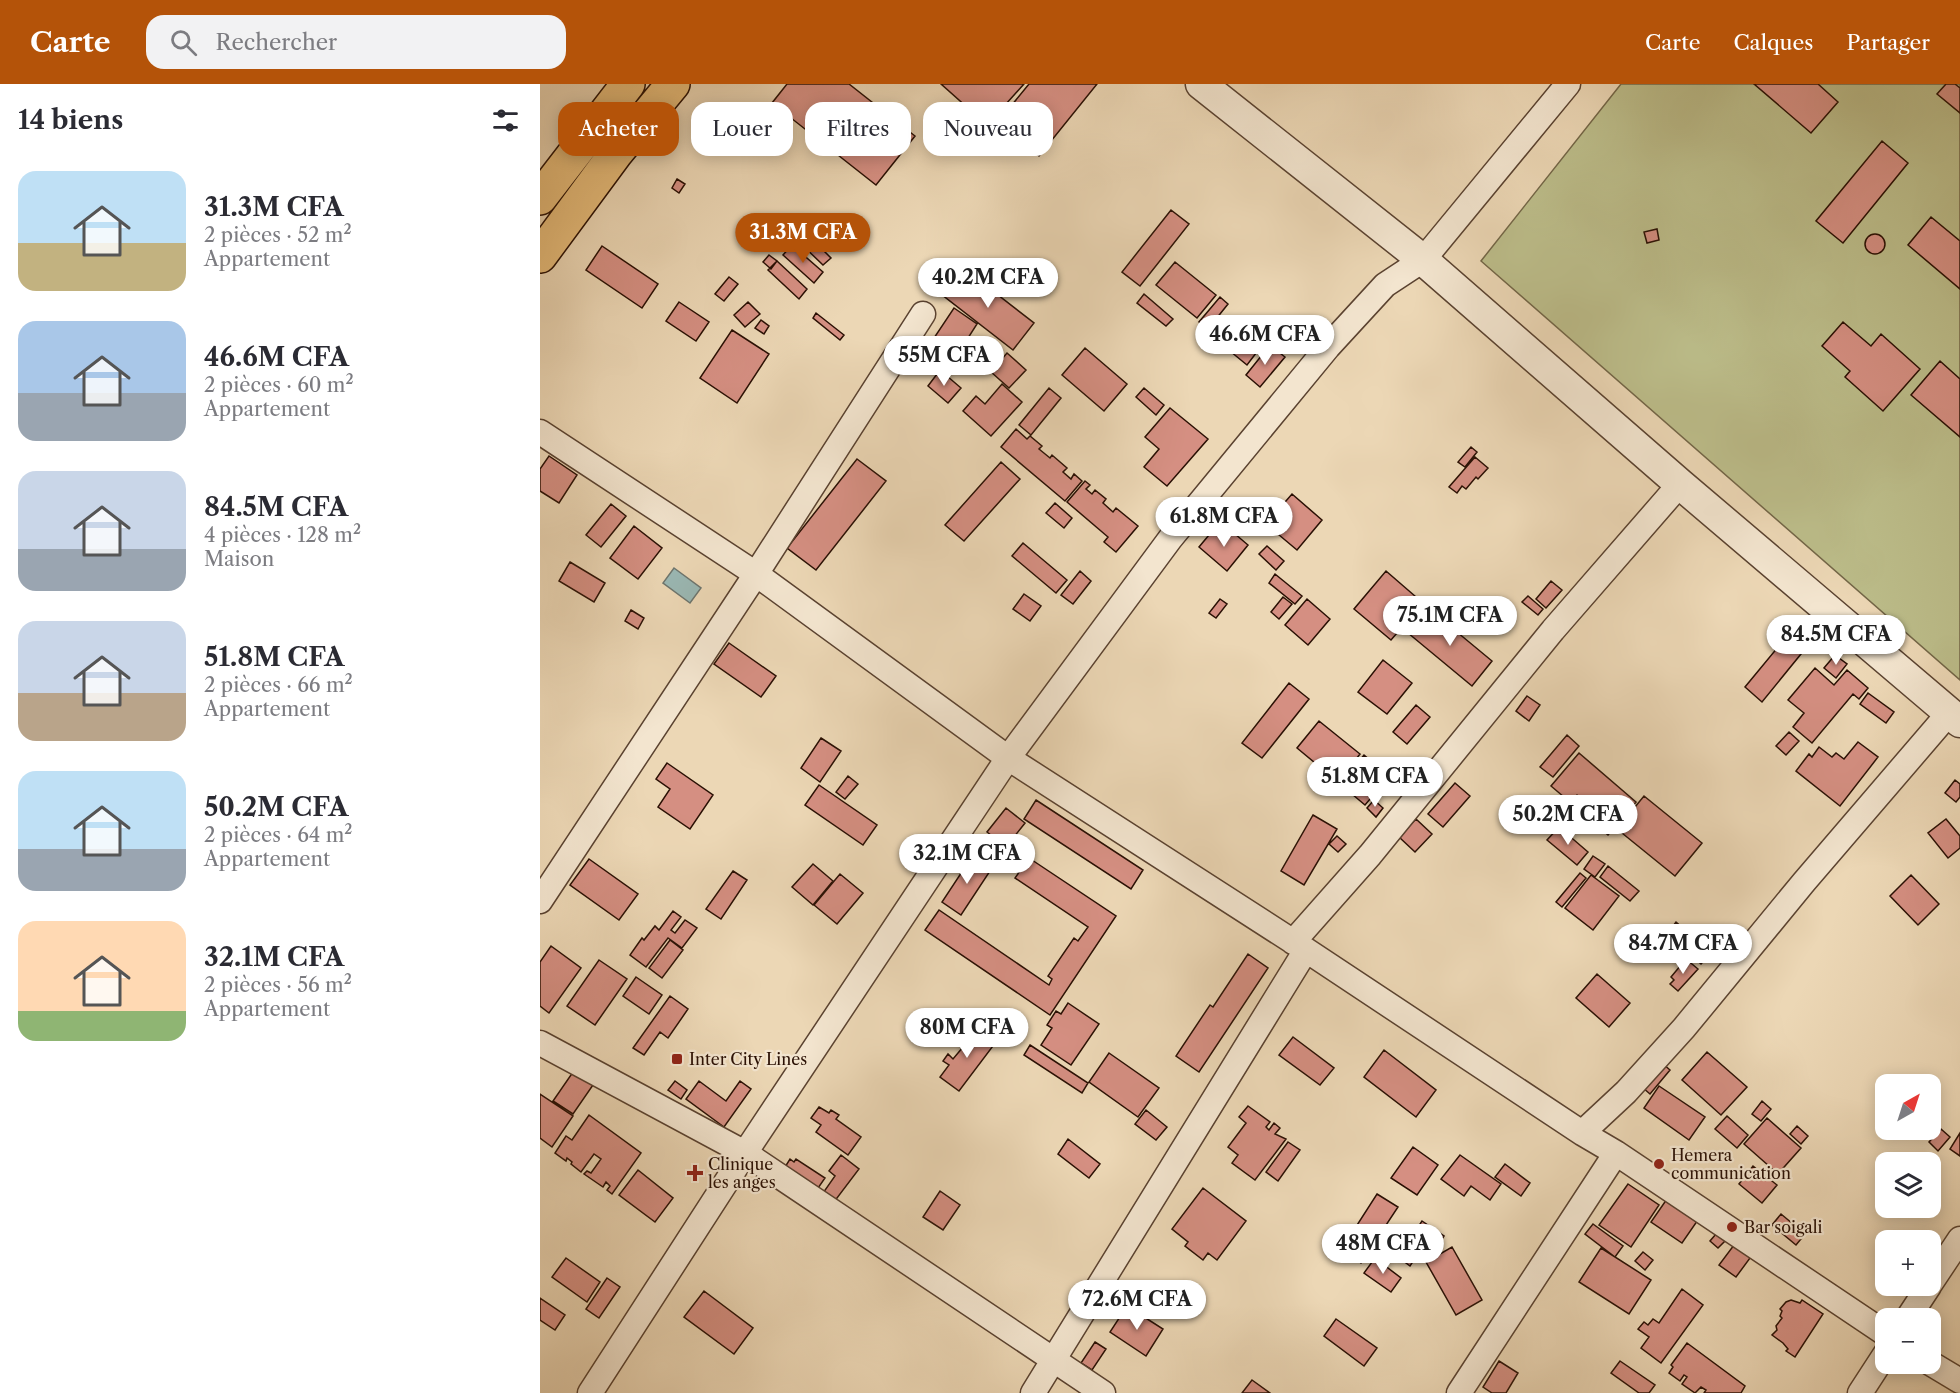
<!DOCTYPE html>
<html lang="fr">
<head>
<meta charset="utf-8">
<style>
	:root { --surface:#fff; --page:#f2f2f3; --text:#2b2b33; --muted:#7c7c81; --accent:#b45309 }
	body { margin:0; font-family:"Libre Caslon Text",serif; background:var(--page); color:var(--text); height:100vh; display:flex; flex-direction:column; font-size:22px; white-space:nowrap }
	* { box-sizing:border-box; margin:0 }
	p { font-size:20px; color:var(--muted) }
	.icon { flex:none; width:33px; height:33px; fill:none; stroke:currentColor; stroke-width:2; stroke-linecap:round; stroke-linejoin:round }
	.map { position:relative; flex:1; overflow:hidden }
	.drawer { display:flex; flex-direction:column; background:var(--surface); width:540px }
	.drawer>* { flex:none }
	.guide { position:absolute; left:18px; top:18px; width:570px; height:54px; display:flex; gap:12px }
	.needle { width:39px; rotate:39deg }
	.buttons { position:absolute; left:1335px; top:990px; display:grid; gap:12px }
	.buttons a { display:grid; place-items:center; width:66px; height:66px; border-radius:12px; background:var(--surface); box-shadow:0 3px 15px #0003; font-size:30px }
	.price { position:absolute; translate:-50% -51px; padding:0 14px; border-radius:21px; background:#fff; color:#222; font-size:20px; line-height:39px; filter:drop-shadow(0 2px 3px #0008) }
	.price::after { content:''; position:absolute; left:50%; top:36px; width:18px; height:14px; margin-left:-9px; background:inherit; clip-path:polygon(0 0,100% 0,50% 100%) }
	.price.on { background:var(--accent); color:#fff }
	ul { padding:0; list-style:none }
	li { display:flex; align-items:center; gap:18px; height:150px; padding:0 18px }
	li span { display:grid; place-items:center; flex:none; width:168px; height:120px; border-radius:18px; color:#555 }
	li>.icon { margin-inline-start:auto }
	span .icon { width:72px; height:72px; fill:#fffc; stroke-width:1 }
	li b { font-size:26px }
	h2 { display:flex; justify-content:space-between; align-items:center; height:72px; padding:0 18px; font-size:26px }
	.chip { padding:0 21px; border-radius:18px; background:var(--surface); box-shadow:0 3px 15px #0003; font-size:21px; line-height:54px }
	.chip.on { background:var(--accent); color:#fff }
	header { display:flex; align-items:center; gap:36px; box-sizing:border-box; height:84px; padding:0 30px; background:var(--accent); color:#fff }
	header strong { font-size:28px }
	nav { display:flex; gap:33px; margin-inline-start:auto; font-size:21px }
	.search { width:420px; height:54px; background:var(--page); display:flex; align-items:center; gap:15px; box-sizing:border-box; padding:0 21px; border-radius:18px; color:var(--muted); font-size:22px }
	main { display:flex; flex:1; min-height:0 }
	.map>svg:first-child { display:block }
	.green { fill:#bcbd8a; stroke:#736647; stroke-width:1.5 }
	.water { fill:#9ab8b4; stroke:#6d756e; stroke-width:1.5 }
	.building { fill:#d58f82; stroke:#2a1004; stroke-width:1.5 }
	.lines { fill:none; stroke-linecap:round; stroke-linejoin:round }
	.minor-casing { stroke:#5a4230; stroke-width:27 }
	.tertiary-casing { stroke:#5a4230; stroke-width:33 }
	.primary-casing { stroke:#2a1004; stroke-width:36 }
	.minor { stroke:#f3e5cf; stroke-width:24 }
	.tertiary { stroke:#f3e5cf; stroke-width:30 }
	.primary { stroke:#e6bc7a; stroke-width:33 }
	.poi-dot { fill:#8f2418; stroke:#f3e5cf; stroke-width:2 }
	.labels { text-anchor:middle; stroke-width:4.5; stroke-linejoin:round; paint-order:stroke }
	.poi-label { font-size:16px; fill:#2a1004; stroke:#f3e5cf; text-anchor:start }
</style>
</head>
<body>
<header>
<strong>Carte</strong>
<div class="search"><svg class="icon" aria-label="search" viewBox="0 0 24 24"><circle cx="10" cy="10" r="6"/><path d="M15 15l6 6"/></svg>Rechercher</div>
<nav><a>Carte</a><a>Calques</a><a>Partager</a></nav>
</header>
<main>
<section class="drawer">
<h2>14 biens<svg class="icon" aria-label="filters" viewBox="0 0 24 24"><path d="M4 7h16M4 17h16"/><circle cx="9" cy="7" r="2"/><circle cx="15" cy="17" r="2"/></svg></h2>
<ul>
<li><span style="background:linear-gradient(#bfe0f5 60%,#c2b280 0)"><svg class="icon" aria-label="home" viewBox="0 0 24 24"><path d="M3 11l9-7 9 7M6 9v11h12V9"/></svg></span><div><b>31.3M CFA</b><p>2 pièces · 52 m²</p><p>Appartement</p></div></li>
<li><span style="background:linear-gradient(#a9c7e8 60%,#9aa5b1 0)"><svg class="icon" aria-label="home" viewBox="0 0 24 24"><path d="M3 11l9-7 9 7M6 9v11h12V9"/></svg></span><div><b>46.6M CFA</b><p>2 pièces · 60 m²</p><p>Appartement</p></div></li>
<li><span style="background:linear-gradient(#c9d6e8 65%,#9aa5b1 0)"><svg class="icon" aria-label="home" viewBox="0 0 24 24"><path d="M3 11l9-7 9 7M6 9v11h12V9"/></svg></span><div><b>84.5M CFA</b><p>4 pièces · 128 m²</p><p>Maison</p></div></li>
<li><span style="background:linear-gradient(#c9d6e8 60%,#b9a48a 0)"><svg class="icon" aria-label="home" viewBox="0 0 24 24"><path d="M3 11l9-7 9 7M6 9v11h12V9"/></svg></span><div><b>51.8M CFA</b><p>2 pièces · 66 m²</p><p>Appartement</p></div></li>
<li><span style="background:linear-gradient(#bfe0f5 65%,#9aa5b1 0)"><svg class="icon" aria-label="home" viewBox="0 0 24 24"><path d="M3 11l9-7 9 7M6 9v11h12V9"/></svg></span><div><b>50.2M CFA</b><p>2 pièces · 64 m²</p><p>Appartement</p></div></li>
<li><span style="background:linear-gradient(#ffd9b3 75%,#8fb573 0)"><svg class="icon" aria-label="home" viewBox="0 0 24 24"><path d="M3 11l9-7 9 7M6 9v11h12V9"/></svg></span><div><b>32.1M CFA</b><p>2 pièces · 56 m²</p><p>Appartement</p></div></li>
</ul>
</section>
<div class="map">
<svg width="1420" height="1309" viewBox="0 0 1420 1309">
	<rect width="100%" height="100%" fill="#ecd7b5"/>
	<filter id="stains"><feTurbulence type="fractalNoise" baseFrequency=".00333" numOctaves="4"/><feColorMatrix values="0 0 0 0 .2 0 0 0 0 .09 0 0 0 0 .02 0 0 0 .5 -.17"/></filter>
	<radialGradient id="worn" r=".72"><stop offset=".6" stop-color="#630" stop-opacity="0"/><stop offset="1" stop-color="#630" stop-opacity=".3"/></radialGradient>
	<path class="green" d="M1081 0H1420V596L941 177Z"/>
	<path class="water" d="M134 484 161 504 150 519 123 499Z"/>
	<path class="building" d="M247 0H309L375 52 336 101 232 19Z
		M401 0H484L447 41Z
		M489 0H557L499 72 458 38Z
		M1214 0H1278L1298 18 1271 49Z
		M1406 0H1415L1420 4V29L1397 10Z
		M1342 57 1368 79 1303 159 1276 137Z
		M137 95 145 100 139 109 132 104Z
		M631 126 649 140 600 202 582 188Z
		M1391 133 1420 157V205L1368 161Z
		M1117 145 1119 156 1107 159 1104 148Z
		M265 148 291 174 283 181 257 156Z
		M1325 160a10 10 0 1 1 20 0a10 10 0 1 1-20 0Z
		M252 161 283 188 274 199 243 171Z
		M62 162 118 200 102 224 46 186Z
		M229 171 237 177 231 185 223 178Z
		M237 177 267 205 259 215 228 186Z
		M635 178 676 211 657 234 616 201Z
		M422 183 494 239 473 266 401 210Z
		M189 193 198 200 184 217 175 210Z
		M604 210 633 235 626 242 597 219Z
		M680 213 688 220 668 245 659 238Z
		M139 218 169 238 156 257 126 237Z
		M208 218 220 230 205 243 194 231Z
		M414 224 437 240 414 276 390 260Z
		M276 229 304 251 300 256 273 234Z
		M691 234 723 260 707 281 674 254Z
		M221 236 229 242 224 250 215 244Z
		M1303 238 1331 262 1341 250 1380 285 1343 327 1305 293 1310 287 1282 262Z
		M192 246 229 270 197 319 160 294Z
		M730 261 745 273 720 303 706 291Z
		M545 264 587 300 564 327 522 291Z
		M467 269 486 286 469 304 451 288Z
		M1400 277 1420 295V353L1371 311Z
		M400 286 421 304 408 319 388 302Z
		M462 300 482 318 451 352 423 327 436 312 445 320Z
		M509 304 521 314 491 351 479 341Z
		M604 304 624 321 616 331 596 313Z
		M630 324 668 355 627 402 604 383 619 365 605 353Z
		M476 345 487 355 490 352 502 362 499 365 510 374 512 371 527 384 523 388 531 395 534 390 542 397 525 417 461 363Z
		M931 363 937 368 925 383 918 378Z
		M9 372 37 391 19 419 0 407V385Z
		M935 373 948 384 938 395 936 393 926 405 922 402 917 409 909 403Z
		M317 375 346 397 276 486 247 464Z
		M461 378 480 395 424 457 405 441Z
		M545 397 550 401 546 405 552 410 555 406 566 415 563 419 573 428 576 424 598 442 576 468 564 458 568 453 527 418Z
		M752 410 782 436 757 466 726 440Z
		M515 419 532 434 524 444 506 429Z
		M71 420 86 432 61 463 46 451Z
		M94 442 122 464 98 495 70 474Z
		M688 444 708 461 687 487 659 463 674 445 682 451Z
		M483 459 527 496 516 509 472 472Z
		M727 462 744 477 736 486 719 470Z
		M30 478 65 499 54 518 19 497Z
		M540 487 551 497 533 520 521 511Z
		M846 487 883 519 851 556 814 525Z
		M735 490 762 512 755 520 729 499Z
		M1011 497 1022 506 1006 524 996 515Z
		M484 510 501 522 490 537 473 525Z
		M988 512 1003 525 998 531 982 518Z
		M743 513 752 520 739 535 731 528Z
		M680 515 687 520 676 534 669 529Z
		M767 515 790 535 768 561 745 541Z
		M888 524 952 577 932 602 868 549Z
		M91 526 104 534 98 545 85 537Z
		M1257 540 1274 554 1222 618 1205 603Z
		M189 559 236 592 221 613 174 580Z
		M1295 571 1307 580 1296 594 1284 584Z
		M843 576 872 599 847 630 818 608Z
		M1275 584 1294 601 1307 586 1328 604 1319 615 1313 610 1272 659 1253 643 1264 629 1248 616Z
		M749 599 769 615 722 674 702 659Z
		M1328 609 1354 628 1346 639 1320 620Z
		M987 612 1000 621 989 637 976 627Z
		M876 621 890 633 867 660 853 648Z
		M779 637 820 670 798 698 757 664Z
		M1249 648 1259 657 1246 671 1236 662Z
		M1027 651 1039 662 1013 693 1000 683Z
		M281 654 301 667 280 698 261 684Z
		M1318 658 1338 673 1300 722 1256 687 1269 670 1272 673 1279 663 1292 673 1296 669 1304 675Z
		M1039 669 1096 718 1068 751 1046 732 1053 724 1037 711 1031 719 1011 702Z
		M824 671 843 687 848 681 859 691 847 706 842 701 825 721 800 700Z
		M127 679 173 711 150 745 118 723 130 705 116 695Z
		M308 692 318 700 305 715 296 708Z
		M1415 696 1420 700V713L1416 718 1405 709Z
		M915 699 930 712 903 743 888 730Z
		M279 701 337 741 323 761 265 721Z
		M1104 712 1162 759 1135 792 1077 745Z
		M496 716 603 786 591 805 484 735Z
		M834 716 843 724 836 733 827 724Z
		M466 724 485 739 466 763 447 748Z
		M773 731 797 745 764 801 741 787Z
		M876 735 892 750 875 768 859 753Z
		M1406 735 1420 752V764L1408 774 1388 749Z
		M1019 743 1048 768 1037 781 1007 756Z
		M797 752 806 760 798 768 789 760Z
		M433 771 452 784 421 831 402 818Z
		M1053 772 1065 780 1055 793 1044 785Z
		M489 774 576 832 510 931 385 846 399 826 509 901 512 895 508 892 534 854 538 857 548 843 475 794Z
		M49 775 98 810 79 836 30 801Z
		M273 780 293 797 273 821 252 803Z
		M1068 782 1099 807 1090 817 1060 793Z
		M193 787 207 796 181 835 166 825Z
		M1040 789 1046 794 1022 823 1016 818Z
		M300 790 323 809 297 840 274 821Z
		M1051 791 1079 812 1053 846 1025 824Z
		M1371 791 1399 820 1378 841 1350 812Z
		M133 827 141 833 131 846 135 849 145 836 157 844 142 864 128 854 106 883 90 871 102 854 104 856 115 842 119 846Z
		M1136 838 1171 869 1161 880 1127 850Z
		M130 856 143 866 122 894 109 884Z
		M11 862 41 884 9 929 0 922V878Z
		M708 870 728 884 659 988 636 972 670 921 673 923Z
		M1146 875 1158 885 1138 907 1130 900 1134 896 1131 893Z
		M59 876 87 895 55 941 27 922Z
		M1057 890 1090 919 1069 943 1036 914Z
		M96 893 122 911 109 930 83 912Z
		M130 912 148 925 128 954 120 948 104 971 93 964Z
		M528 919 559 940 531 981 501 961 512 944 507 941 516 927 521 930Z
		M438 944 456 958 419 1007 400 993 409 981 403 977 408 970 413 975 423 963 417 958 422 951 429 956Z
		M753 953 794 984 780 1001 739 971Z
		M490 961 548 999 542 1009 484 971Z
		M844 966 896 1006 876 1033 824 993Z
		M1167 968 1207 1003 1181 1031 1142 996Z
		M569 969 619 1004 598 1033 549 998Z
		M1122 979 1130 986 1110 1010 1102 1003Z
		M33 988 53 1001 33 1030 13 1017Z
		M135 997 147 1006 141 1015 128 1006Z
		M159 997 186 1017 200 997 211 1005 184 1043 146 1015Z
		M1119 1002 1165 1033 1149 1056 1104 1024Z
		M0 1010 33 1032 12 1063 0 1054Z
		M1222 1017 1231 1025 1221 1037 1212 1030Z
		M708 1022 730 1038 726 1043 729 1046 734 1039 740 1044 735 1050 746 1055 715 1096 692 1079 698 1071 688 1063 706 1039 699 1033Z
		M279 1023 289 1029 291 1026 299 1031 296 1035 321 1053 308 1071 276 1048 281 1041 271 1034Z
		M606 1026 627 1043 616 1056 595 1040Z
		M49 1031 101 1069 72 1110 67 1106 70 1102 66 1098 63 1103 44 1090 47 1087 51 1089 61 1075 54 1070 41 1088 31 1080 32 1078 27 1074 26 1077 15 1069 26 1052 32 1056Z
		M1187 1032 1208 1051 1197 1064 1175 1045Z
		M1227 1034 1261 1064 1238 1090 1204 1060Z
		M1257 1042 1268 1052 1261 1060 1250 1050Z
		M1401 1045 1410 1053 1398 1067 1389 1058Z
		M1420 1049V1072L1410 1065Z
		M528 1055 560 1080 549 1094 518 1070Z
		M748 1058 760 1066 738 1097 726 1088Z
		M873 1063 898 1081 877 1111 851 1094Z
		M301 1071 319 1085 294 1118 283 1109 295 1092 289 1087Z
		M920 1071 961 1100 950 1116 931 1102 924 1112 901 1095Z
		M250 1075 254 1078 256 1075 285 1094 276 1107 245 1083Z
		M965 1080 990 1099 981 1112 955 1093Z
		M1213 1082 1237 1101 1222 1119 1199 1100Z
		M98 1086 133 1114 115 1138 79 1111Z
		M1088 1100 1119 1121 1091 1163 1059 1141Z
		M663 1104 706 1137 677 1176 668 1169 663 1176 645 1162 648 1158 632 1145Z
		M400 1107 420 1121 403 1146 383 1133Z
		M837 1110 858 1123 821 1179 801 1166Z
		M1129 1112 1160 1133 1142 1159 1111 1138Z
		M1241 1130 1265 1150 1256 1161 1232 1141Z
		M882 1137 904 1152 890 1173 880 1167 870 1182 858 1173Z
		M1053 1140 1083 1162 1075 1173 1045 1150Z
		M1176 1150 1185 1157 1178 1164 1170 1157Z
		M1197 1157 1213 1170 1196 1193 1179 1181Z
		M912 1163 942 1216 916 1231 886 1178Z
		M1061 1164 1111 1196 1089 1230 1039 1198Z
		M1103 1168 1113 1176 1105 1186 1095 1177Z
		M26 1174 60 1198 47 1218 12 1193Z
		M835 1174 861 1194 851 1208 824 1189Z
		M67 1194 80 1203 59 1234 46 1225Z
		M1142 1205 1163 1221 1121 1279 1101 1264 1109 1253 1098 1245 1104 1238 1108 1241 1113 1235 1119 1239Z
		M164 1207 213 1244 194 1270 144 1233Z
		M0 1214 25 1231 15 1246 0 1236Z
		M1251 1216 1260 1219 1262 1216 1283 1230 1255 1273 1246 1267 1248 1265 1243 1259 1232 1251 1237 1246 1236 1242 1242 1234 1240 1232 1242 1227 1240 1225 1246 1218Z
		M587 1222 623 1245 606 1272 570 1248Z
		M796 1235 837 1264 824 1282 784 1252Z
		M555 1258 566 1265 552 1286 541 1279Z
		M1147 1259 1205 1302 1201 1309H1164L1166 1306 1161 1303 1155 1309 1142 1300 1147 1293 1144 1291 1140 1297 1129 1289 1133 1283 1131 1281Z
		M959 1277 978 1289 966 1309H952L943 1303Z
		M1080 1277 1115 1301 1109 1309H1099L1071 1289Z
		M712 1296 730 1309H702Z"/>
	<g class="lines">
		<defs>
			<path id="minor" d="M0 348 216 490 468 674 766 866 1042 1049 1076 1069 1346 1250
				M0 817 216 490 383 230
				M753 858 830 771 1013 546 1140 400
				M0 959 205 1069 563 1309
				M1042 1049 1086 1008 1144 944 1264 798 1409 629
				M1390 1200 1420 1155
				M1368 1234 1389 1202
				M1390 1279 1420 1297
				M50 1309 205 1069 468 674 630 455 788 263 845 201 883 176 1028 0
				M493 1309 766 866
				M919 1309 1076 1069
				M1320 1309 1346 1269"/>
			<path id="tertiary" d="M661 0 883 176 1140 400 1420 638"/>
			<path id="primary" d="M0 114 88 0
				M0 172 76 69 133 0"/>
		</defs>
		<use href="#minor" class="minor-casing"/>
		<use href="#tertiary" class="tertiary-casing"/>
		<use href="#primary" class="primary-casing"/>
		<use href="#minor" class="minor"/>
		<use href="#tertiary" class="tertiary"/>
		<use href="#primary" class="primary"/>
	</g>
	<g class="poi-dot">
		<rect x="131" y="969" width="12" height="12" rx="3"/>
		<circle cx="1119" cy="1080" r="6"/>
		<path d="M152 1080h6v6h6v6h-6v6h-6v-6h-6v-6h6z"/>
		<circle cx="1192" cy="1143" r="6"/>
	</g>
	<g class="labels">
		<g class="poi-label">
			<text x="149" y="981">Inter City Lines</text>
			<text x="1131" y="1077">Hemera<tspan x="1131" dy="18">communication</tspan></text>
			<text x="168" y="1086">Clinique<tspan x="168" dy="18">les anges</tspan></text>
			<text x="1204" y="1149">Bar soigali</text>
		</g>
	</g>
	<rect width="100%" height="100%" filter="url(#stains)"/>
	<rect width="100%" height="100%" fill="url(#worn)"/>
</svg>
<div class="buttons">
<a><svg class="needle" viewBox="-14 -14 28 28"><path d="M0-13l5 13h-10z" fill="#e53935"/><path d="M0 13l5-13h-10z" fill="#7c7c81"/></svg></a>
<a><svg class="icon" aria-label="layers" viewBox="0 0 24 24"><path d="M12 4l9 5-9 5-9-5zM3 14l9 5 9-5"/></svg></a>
<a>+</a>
<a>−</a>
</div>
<b class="price on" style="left:263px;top:180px">31.3M CFA</b>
<b class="price" style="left:448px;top:225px">40.2M CFA</b>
<b class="price" style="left:725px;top:282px">46.6M CFA</b>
<b class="price" style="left:404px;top:303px">55M CFA</b>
<b class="price" style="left:684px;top:464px">61.8M CFA</b>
<b class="price" style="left:910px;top:563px">75.1M CFA</b>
<b class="price" style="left:1296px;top:582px">84.5M CFA</b>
<b class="price" style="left:835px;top:724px">51.8M CFA</b>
<b class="price" style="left:1028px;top:762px">50.2M CFA</b>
<b class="price" style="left:427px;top:801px">32.1M CFA</b>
<b class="price" style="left:1143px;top:891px">84.7M CFA</b>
<b class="price" style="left:427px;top:975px">80M CFA</b>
<b class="price" style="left:843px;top:1191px">48M CFA</b>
<b class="price" style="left:597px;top:1247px">72.6M CFA</b>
<div class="guide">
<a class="chip on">Acheter</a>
<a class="chip">Louer</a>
<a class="chip">Filtres</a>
<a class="chip">Nouveau</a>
</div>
</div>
</main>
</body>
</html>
